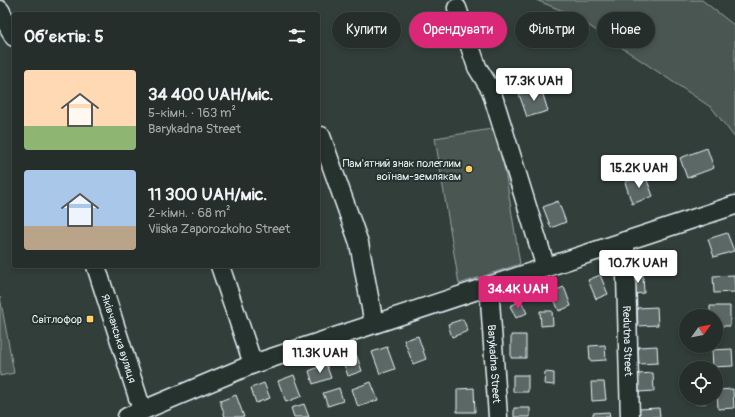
<!DOCTYPE html>
<html lang="uk">
<head>
<meta charset="utf-8">
<style>
	:root { --surface:#262e2b; --page:#323a37; --text:#f1f3f6; --muted:#a4a8a9; --line:#424a47; --accent:#db2777 }
	body { margin:0; font-family:Pangolin,sans-serif; background:var(--page); color:var(--text); height:100vh; display:flex; flex-direction:column; font-size:15px; white-space:nowrap }
	* { box-sizing:border-box; margin:0 }
	p { font-size:13px; color:var(--muted) }
	.icon { flex:none; width:22px; height:22px; fill:none; stroke:currentColor; stroke-width:2; stroke-linecap:round; stroke-linejoin:round }
	.map { position:relative; flex:1; overflow:hidden }
	.panel { position:absolute; left:12px; top:12px; width:308px; height:256px; display:flex; flex-direction:column; background:var(--surface); border-radius:4px; box-shadow:0 2px 6px #0003,0 0 0 1px var(--line) }
	.panel>* { flex:none }
	.guide { position:absolute; left:332px; top:12px; width:343px; height:36px; display:flex; gap:8px }
	.needle { width:26px; rotate:57deg }
	.buttons { position:absolute; left:679px; top:309px; display:grid; gap:8px }
	.buttons a { display:grid; place-items:center; width:44px; height:44px; border-radius:50%; background:var(--surface); box-shadow:0 2px 6px #0003,0 0 0 1px var(--line); font-size:20px }
	.price { position:absolute; translate:-50% -34px; padding:0 9px; border-radius:4px; background:#fff; color:#222; font-size:13px; line-height:26px; filter:drop-shadow(0 1px 2px #0008) }
	.price::after { content:''; position:absolute; left:50%; top:24px; width:12px; height:9px; margin-left:-6px; background:inherit; clip-path:polygon(0 0,100% 0,50% 100%) }
	.price.current { background:var(--accent); color:#fff }
	ul { padding:0; list-style:none }
	li { display:flex; align-items:center; gap:12px; height:100px; padding:0 12px }
	li span { display:grid; place-items:center; flex:none; width:112px; height:80px; border-radius:4px; color:#555 }
	li>.icon { margin-inline-start:auto }
	span .icon { width:48px; height:48px; fill:#fffc; stroke-width:1 }
	li b { font-size:17px }
	h2 { display:flex; justify-content:space-between; align-items:center; height:48px; padding:0 12px; font-size:17px }
	.tag { padding:0 14px; border-radius:18px; background:var(--surface); box-shadow:0 2px 6px #0003,0 0 0 1px var(--line); font-size:14px; line-height:36px }
	.tag.current { background:var(--accent); color:#fff }
	.map>svg:first-child { display:block }
	.green { fill:#495651; stroke:#98a4a4 }
	.building { fill:#5c6865; stroke:#e8f1f8 }
	.lines { fill:none; stroke-linecap:round; stroke-linejoin:round }
	.minor-casing { stroke:#e8f1f8; stroke-width:21 }
	.minor { stroke:#26332d; stroke-width:18 }
	.poi-dot { fill:#ffd166; stroke:#26332d; stroke-width:1.5 }
	.labels { text-anchor:middle; stroke-width:4; stroke-linejoin:round; paint-order:stroke }
	.poi-label { font-size:11px; fill:#e8f1f8; stroke:#26332d; text-anchor:end }
	.street-label { font-size:11px; fill:#e8f1f8; stroke:#26332d }
</style>
</head>
<body>
<div class="map">
<svg width="735" height="417" viewBox="0 0 735 417">
	<rect width="100%" height="100%" fill="#323e39"/>
	<filter id="ink" filterUnits="userSpaceOnUse"><feTurbulence type="fractalNoise" baseFrequency=".025" numOctaves="2"/><feDisplacementMap in="SourceGraphic" scale="8" xChannelSelector="R" yChannelSelector="G"/><feConvolveMatrix kernelMatrix="1 2 1 2 8 2 1 2 1" color-interpolation-filters="sRGB"/></filter>
	<g filter="url(#ink)">
		<path class="green" d="M536 0H702L735 26V138L712 108 573 15Z
			M498 128 520 264 459 284 435 138Z
			M0 297 14 373 0 376Z"/>
		<path class="building" d="M541 88 548 111 527 117 519 94Z
			M707 148 714 168 687 178 680 158Z
			M645 175 653 196 632 204 625 182Z
			M558 201 566 222 551 228 543 207Z
			M727 233 734 251 714 257 708 239Z
			M600 275 608 294 596 299 588 280Z
			M643 275 644 293 633 294 632 276Z
			M734 275 735 292 714 293 713 276Z
			M564 287 571 306 559 311 551 292Z
			M521 301 527 313 516 318 510 306Z
			M710 306H730V326H716V316H710Z
			M657 307 658 325 638 326 637 308Z
			M540 311H552L553 325 541 326Z
			M463 319 468 331 452 337 448 324Z
			M511 335H526V358H511Z
			M418 336 426 359 413 364 404 340Z
			M605 345 606 360 590 361 589 346Z
			M657 346 658 363 639 364 638 347Z
			M387 347 395 369 380 374 372 352Z
			M732 349 733 366 713 367 712 350Z
			M356 354 362 371 348 376 342 359Z
			M326 364 331 378 313 384 309 371Z
			M545 372 554 373V385L544 384Z
			M653 373 654 391 639 392 638 374Z
			M294 375 302 396 286 402 278 381Z
			M513 375H528V392H513Z
			M371 382 378 400 358 407 352 389Z
			M591 382H604L606 400 592 401Z
			M264 383 270 398 256 403 251 388Z
			M339 388 343 401 328 406 323 393Z
			M474 388 475 412H457V389Z
			M733 389 734 408 718 409 717 390Z
			M236 395 244 417H225L220 401Z
			M696 398H706V403L696 404Z
			M304 404 309 417H294L291 408Z
			M514 408H530V417H514Z
			M659 408 660 417H638V409Z
			M609 412 610 417H593V413Z"/>
		<g class="lines">
			<defs>
				<g id="minor">
					<path d="M457 8 477 67 491 90 546 268"/>
					<path d="M0 10 14 37"/>
					<path d="M321 136 359 243 374 324"/>
					<path id="s1" d="M625 241 630 417"/>
					<path id="s2" d="M96 266 142 410"/>
					<path d="M220 266 253 364"/>
					<path id="s3" d="M489 286 498 417"/>
					<path d="M127 417 253 364 735 205"/>
				</g>
			</defs>
			<use href="#minor" class="minor-casing"/>
			<use href="#minor" class="minor"/>
		</g>
	</g>
	<g class="poi-dot">
		<circle cx="469" cy="169" r="4"/>
		<rect x="86" y="315" width="8" height="8" rx="2"/>
	</g>
	<g class="labels">
		<g class="poi-label">
			<text x="461" y="167">Пам'ятний знак полеглим<tspan x="461" dy="13">воїнам-землякам</tspan></text>
			<text x="82" y="323">Світлофор</text>
		</g>
		<g class="street-label">
			<text dy="4" stroke="none"><textPath href="#s2" startOffset="76">Яківчанська вулиця</textPath></text>
			<text dy="4" stroke="none"><textPath href="#s1" startOffset="100">Redutna Street</textPath></text>
			<text dy="4" stroke="none"><textPath href="#s3" startOffset="78">Barykadna Street</textPath></text>
		</g>
	</g>
</svg>
<div class="buttons">
<a><svg class="needle" viewBox="-14 -14 28 28"><path d="M0-13l5 13h-10z" fill="#e53935"/><path d="M0 13l5-13h-10z" fill="#a4a8a9"/></svg></a>
<a><svg class="icon" aria-label="locate" viewBox="0 0 24 24"><circle cx="12" cy="12" r="6"/><path d="M12 2v4M12 18v4M2 12h4M18 12h4"/></svg></a>
</div>
<b class="price" style="left:534px;top:102px">17.3K UAH</b>
<b class="price" style="left:639px;top:189px">15.2K UAH</b>
<b class="price" style="left:638px;top:284px">10.7K UAH</b>
<b class="price current" style="left:518px;top:310px">34.4K UAH</b>
<b class="price" style="left:320px;top:374px">11.3K UAH</b>
<div class="guide">
<a class="tag">Купити</a>
<a class="tag current">Орендувати</a>
<a class="tag">Фільтри</a>
<a class="tag">Нове</a>
</div>
<section class="panel">
<h2>Об’єктів: 5<svg class="icon" aria-label="filters" viewBox="0 0 24 24"><path d="M4 7h16M4 17h16"/><circle cx="9" cy="7" r="2"/><circle cx="15" cy="17" r="2"/></svg></h2>
<ul>
<li><span style="background:linear-gradient(#ffd9b3 70%,#8fb573 0)"><svg class="icon" aria-label="home" viewBox="0 0 24 24"><path d="M3 11l9-7 9 7M6 9v11h12V9"/></svg></span><div><b>34 400 UAH/міс.</b><p>5-кімн. · 163 m²</p><p>Barykadna Street</p></div></li>
<li><span style="background:linear-gradient(#a9c7e8 70%,#b9a48a 0)"><svg class="icon" aria-label="home" viewBox="0 0 24 24"><path d="M3 11l9-7 9 7M6 9v11h12V9"/></svg></span><div><b>11 300 UAH/міс.</b><p>2-кімн. · 68 m²</p><p>Viiska Zaporozkoho Street</p></div></li>
</ul>
</section>
</div>
</body>
</html>
